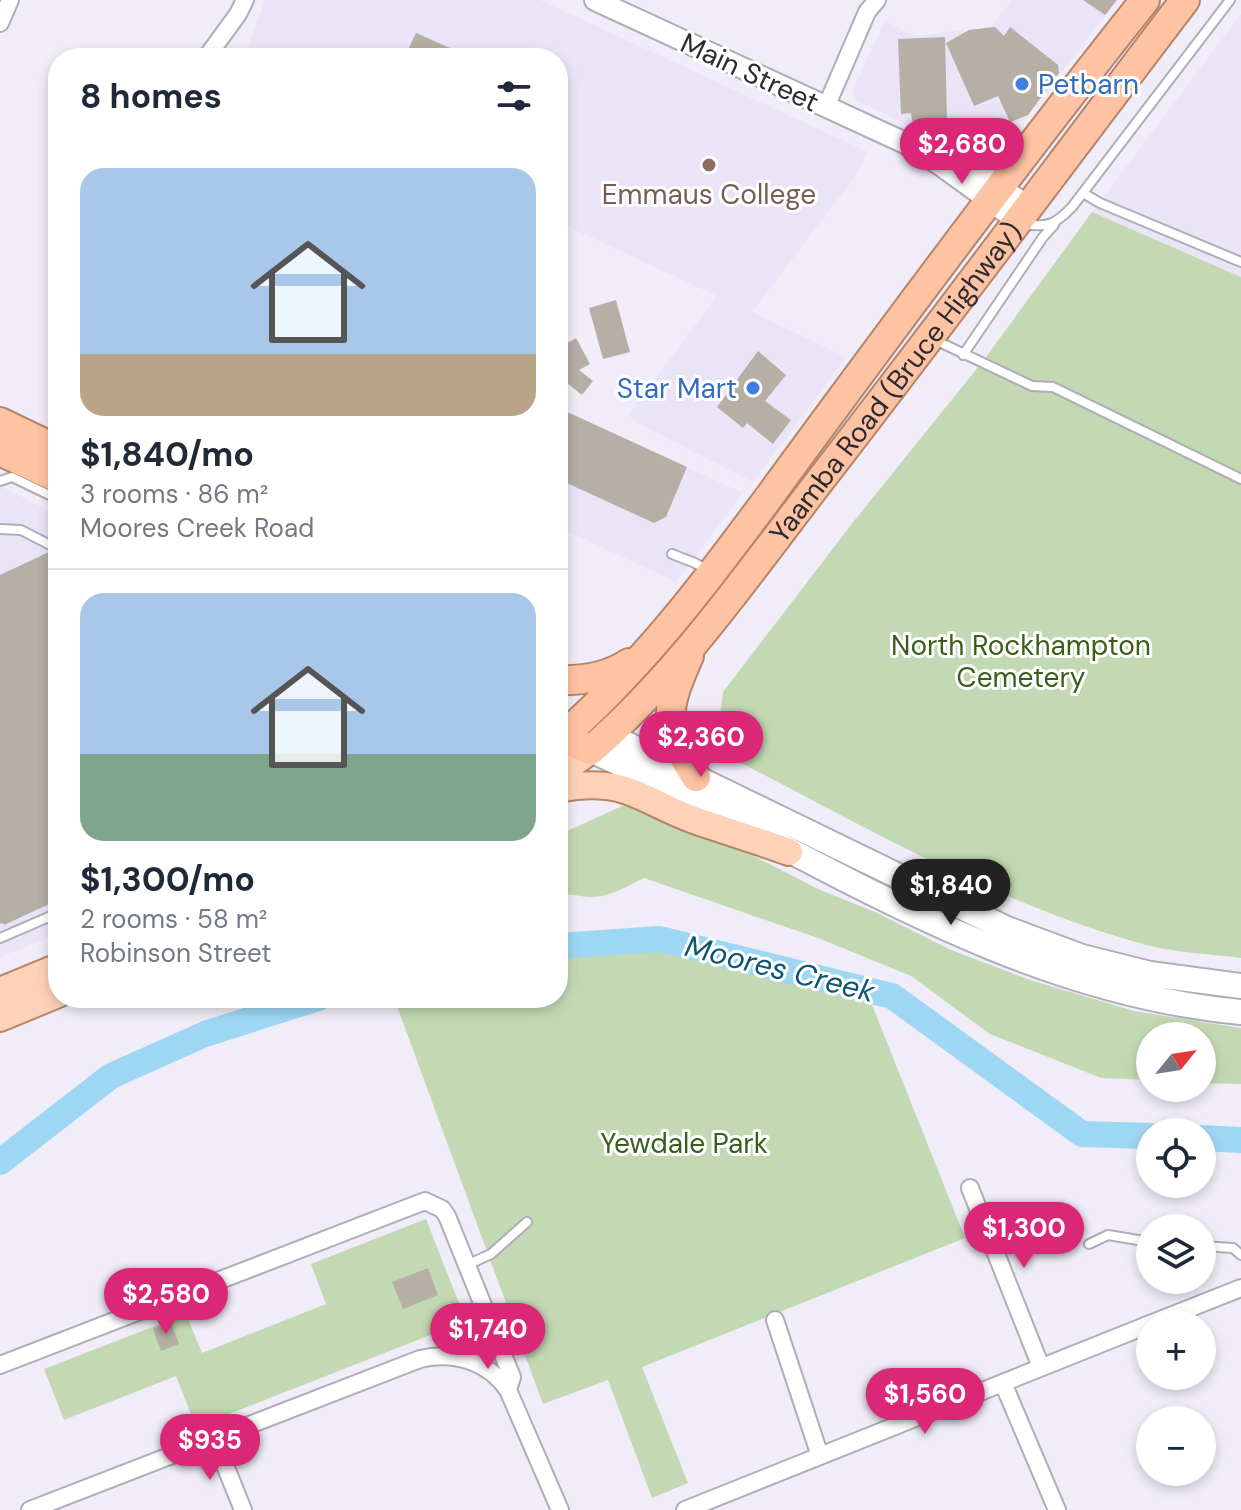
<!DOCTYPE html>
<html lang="en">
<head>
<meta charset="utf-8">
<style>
	:root { --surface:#fff; --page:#f6f6f7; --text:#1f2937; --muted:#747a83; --line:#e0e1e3; --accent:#db2777 }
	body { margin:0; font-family:"DM Sans",sans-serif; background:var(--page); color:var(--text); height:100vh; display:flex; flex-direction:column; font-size:30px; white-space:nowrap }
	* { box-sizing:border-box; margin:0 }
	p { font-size:26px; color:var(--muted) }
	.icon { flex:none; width:44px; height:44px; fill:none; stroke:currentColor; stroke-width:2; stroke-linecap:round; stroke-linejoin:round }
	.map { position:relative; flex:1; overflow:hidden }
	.details { position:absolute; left:48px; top:48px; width:520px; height:960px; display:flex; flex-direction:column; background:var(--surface); border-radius:32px; box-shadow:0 4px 12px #0003 }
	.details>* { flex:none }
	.needle { width:52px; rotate:60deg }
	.tools { position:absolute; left:1136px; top:1022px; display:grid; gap:16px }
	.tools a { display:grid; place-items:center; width:80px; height:80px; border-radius:50%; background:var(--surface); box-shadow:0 4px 12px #0003; font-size:40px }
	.price { position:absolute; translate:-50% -68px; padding:0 18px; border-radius:28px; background:var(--accent); color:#fff; font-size:26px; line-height:52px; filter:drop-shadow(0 2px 4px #0008) }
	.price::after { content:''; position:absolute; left:50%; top:48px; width:24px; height:18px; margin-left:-12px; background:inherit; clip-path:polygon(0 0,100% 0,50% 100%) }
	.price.selected { background:#222; color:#fff }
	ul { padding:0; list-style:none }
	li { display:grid; align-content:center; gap:16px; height:424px; padding:0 32px }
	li+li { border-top:2px solid var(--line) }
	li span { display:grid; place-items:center; height:248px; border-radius:24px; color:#555 }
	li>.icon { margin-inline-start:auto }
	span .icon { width:144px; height:144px; fill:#fffc; stroke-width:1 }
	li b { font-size:34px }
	h2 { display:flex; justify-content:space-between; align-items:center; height:96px; padding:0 32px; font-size:34px }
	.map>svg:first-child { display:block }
	.built { fill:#eae4f7 }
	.green { fill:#c3d9b3 }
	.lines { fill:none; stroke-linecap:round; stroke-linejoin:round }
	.river { stroke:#9ed7f4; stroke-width:26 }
	.building { fill:#b6afa6 }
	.service-casing { stroke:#b0adb8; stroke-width:12 }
	.minor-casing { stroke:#b0adb8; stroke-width:20 }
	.tertiary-casing { stroke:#b0adb8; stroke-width:24 }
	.secondary-casing { stroke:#b0adb8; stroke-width:28 }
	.primary-casing { stroke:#b4846b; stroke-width:30 }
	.trunk-casing { stroke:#b4846b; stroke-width:32 }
	.service { stroke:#fff; stroke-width:8 }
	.minor { stroke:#fff; stroke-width:16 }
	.tertiary { stroke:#fff; stroke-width:20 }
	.secondary { stroke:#fff; stroke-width:24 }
	.primary { stroke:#fed2b9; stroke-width:26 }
	.trunk { stroke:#fec3a2; stroke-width:28 }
	.shop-dot { fill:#3f7fe0; stroke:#fff; stroke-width:3 }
	.education-dot { fill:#8d6e63; stroke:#fff; stroke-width:3 }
	.labels { text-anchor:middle; stroke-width:6; stroke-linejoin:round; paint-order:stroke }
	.street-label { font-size:28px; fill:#2c2b2f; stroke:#fff }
	.shop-label { font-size:28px; fill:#366cbe; stroke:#fff; text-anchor:start }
	.education-label { font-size:28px; fill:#785e54; stroke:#fff }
	.park-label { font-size:28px; fill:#3b5d1b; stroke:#fff }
	.water-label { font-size:30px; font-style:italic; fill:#0b5572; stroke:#fff }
</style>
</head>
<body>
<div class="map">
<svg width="1241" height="1510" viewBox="0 0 1241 1510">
	<rect width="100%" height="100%" fill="#f0edf8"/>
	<path class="built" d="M265 0H540L868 152 853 179 752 312 846 357 753 482 635 422 629 414 717 296 558 222V58H244Z
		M1012 0H1117L1027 118 986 134 921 131 855 100 852 92 885 21 915 36 991 27Z
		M1241 14V277L1092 212Z
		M558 408 743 493 676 582 558 527Z
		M0 486 58 515V934L0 957Z"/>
	<path class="green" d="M1092 212 1241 277V958C1211 954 1179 953 1150 946 996 905 857 822 716 750L723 692 854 521 983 361Z
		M640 798 818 889 875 912 951 950 1030 980 1134 1011 1241 1028V1084L1202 1083V1036H1150V1080L1101 1078 990 1034 911 976 818 938 644 878C627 886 609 898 589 897 577 896 571 893 558 896V835Z
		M660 939 866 990 965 1238 642 1367 688 1483 652 1498 608 1380 543 1404 394 998H558V946Z
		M426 1219 466 1321 196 1427 176 1376 64 1420 44 1369 186 1314 202 1353 326 1304 311 1264Z"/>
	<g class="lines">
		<path class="river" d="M558 946 660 939 892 996 1082 1134 1150 1136
			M1202 1138 1241 1140
			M0 1162 111 1076 205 1034 318 998"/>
	</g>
	<path class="building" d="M1083 0H1117L1105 15Z
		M995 27 1004 36 1010 27 1058 65 1059 73 1028 115 1010 122 998 96 974 106 946 43 969 30Z
		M416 33 473 58H404Z
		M945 37 947 119 912 121 911 113 901 114 898 39Z
		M616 300 630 352 603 359 589 308Z
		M558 325 567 343 576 338 590 364 579 370 593 381 582 395 568 384 563 410 687 467 666 517 654 523 558 479Z
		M758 351 786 375 765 401 791 420 773 444 747 423 743 428 717 407Z
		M49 552 58 556V900L4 925 3 923 0 924V575Z
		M428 1268 438 1295 403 1309 392 1282Z
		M171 1322 179 1344 161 1351 153 1329Z"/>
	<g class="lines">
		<defs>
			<path id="service" d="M1083 193 1100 203 1241 262
				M1025 224C1047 228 1056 224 1072 207L1230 0
				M935 340 1032 386 1053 387 1241 479
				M963 355 1043 237 1054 225
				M0 481 12 477 58 499
				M0 529 21 530 58 549
				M672 554 695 563 707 570
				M0 938 58 913
				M1089 1244 1108 1235 1150 1242
				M1202 1246 1233 1248 1241 1255
				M467 1265 491 1254 527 1222"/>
			<path id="minor" d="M0 23 10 0
				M206 58 238 14 245 0
				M826 107 867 12 877 0
				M970 1188 1041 1367
				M775 1320 820 1456
				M1150 1324 1241 1288
				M0 1365 425 1201 442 1209 447 1216 512 1377 508 1390 560 1510
				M1003 1383 1057 1510
				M214 1438 243 1510
				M30 1510 420 1359C454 1351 488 1361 508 1390
				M685 1510 1150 1324"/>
			<path id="tertiary" d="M595 0 905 143 939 164 1019 222
				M928 149 963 161 1030 208"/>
			<path id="secondary" d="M608 735 1007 929 1082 957 1150 974 1241 986
				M591 750C805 848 1001 990 1241 1012"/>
			<path id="primary" d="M558 774 591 750
				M558 789C625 776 638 799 694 820 726 831 758 841 789 852
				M0 991 58 967
				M0 1018 58 994"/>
			<g id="trunk">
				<path d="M0 422 58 450"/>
				<path d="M0 451 58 478"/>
				<path d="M689 656C664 712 663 726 696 777"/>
				<path d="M558 680C584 681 608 677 629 663"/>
				<path id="s1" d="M558 736 591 750C681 672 750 571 822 478 945 319 1064 159 1185 0"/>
				<path d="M561 738C669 643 751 520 836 406 937 269 1039 133 1145 0"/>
			</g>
		</defs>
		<use href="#service" class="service-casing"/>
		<use href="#minor" class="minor-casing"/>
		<use href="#tertiary" class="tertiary-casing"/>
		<use href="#secondary" class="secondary-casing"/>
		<use href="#primary" class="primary-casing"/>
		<use href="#trunk" class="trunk-casing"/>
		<use href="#service" class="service"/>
		<use href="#minor" class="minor"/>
		<use href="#tertiary" class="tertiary"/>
		<use href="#secondary" class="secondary"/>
		<use href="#primary" class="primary"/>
		<use href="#trunk" class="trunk"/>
	</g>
	<g class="shop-dot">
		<circle cx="1022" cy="84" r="8"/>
		<circle cx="753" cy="388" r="8"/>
	</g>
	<circle class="education-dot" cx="709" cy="165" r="8"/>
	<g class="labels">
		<g class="street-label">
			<text transform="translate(750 72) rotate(25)" y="10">Main Street</text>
			<text dy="10" stroke="none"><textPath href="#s1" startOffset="514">Yaamba Road (Bruce Highway)</textPath></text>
		</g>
		<g class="shop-label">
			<text x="1038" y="94">Petbarn</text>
			<text x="737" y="398" text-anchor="end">Star Mart</text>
		</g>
		<g class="education-label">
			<text x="709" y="204">Emmaus College</text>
		</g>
		<g class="park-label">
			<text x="1021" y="655">North Rockhampton<tspan x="1021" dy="32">Cemetery</tspan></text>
			<text x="684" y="1153">Yewdale Park</text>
		</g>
		<g class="water-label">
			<text transform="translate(780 969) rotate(14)" y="10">Moores Creek</text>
		</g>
	</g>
</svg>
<div class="tools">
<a><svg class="needle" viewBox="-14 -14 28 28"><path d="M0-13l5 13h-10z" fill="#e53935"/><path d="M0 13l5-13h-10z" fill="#747a83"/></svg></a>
<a><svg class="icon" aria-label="locate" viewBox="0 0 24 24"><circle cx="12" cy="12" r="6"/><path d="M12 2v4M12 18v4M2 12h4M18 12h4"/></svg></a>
<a><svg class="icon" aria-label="layers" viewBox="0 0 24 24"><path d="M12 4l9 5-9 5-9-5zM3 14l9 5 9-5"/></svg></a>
<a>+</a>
<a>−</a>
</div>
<b class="price" style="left:962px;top:186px">$2,680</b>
<b class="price" style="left:701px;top:779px">$2,360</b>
<b class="price selected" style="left:951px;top:927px">$1,840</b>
<b class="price" style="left:1024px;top:1270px">$1,300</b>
<b class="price" style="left:166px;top:1336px">$2,580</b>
<b class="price" style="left:488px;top:1371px">$1,740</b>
<b class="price" style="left:925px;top:1436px">$1,560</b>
<b class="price" style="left:210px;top:1482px">$935</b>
<section class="details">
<h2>8 homes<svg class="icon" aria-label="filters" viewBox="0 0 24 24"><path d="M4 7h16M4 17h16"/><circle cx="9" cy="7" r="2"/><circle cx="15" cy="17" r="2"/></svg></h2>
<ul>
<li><span style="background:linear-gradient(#a9c7e8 75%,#b9a48a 0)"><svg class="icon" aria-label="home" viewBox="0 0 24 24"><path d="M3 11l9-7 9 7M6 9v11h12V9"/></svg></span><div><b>$1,840/mo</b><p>3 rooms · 86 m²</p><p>Moores Creek Road</p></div></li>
<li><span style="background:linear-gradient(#a9c7e8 65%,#7fa58c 0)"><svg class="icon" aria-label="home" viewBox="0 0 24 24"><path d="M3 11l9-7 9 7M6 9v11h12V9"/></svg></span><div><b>$1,300/mo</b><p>2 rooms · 58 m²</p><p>Robinson Street</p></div></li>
</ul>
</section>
</div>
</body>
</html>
